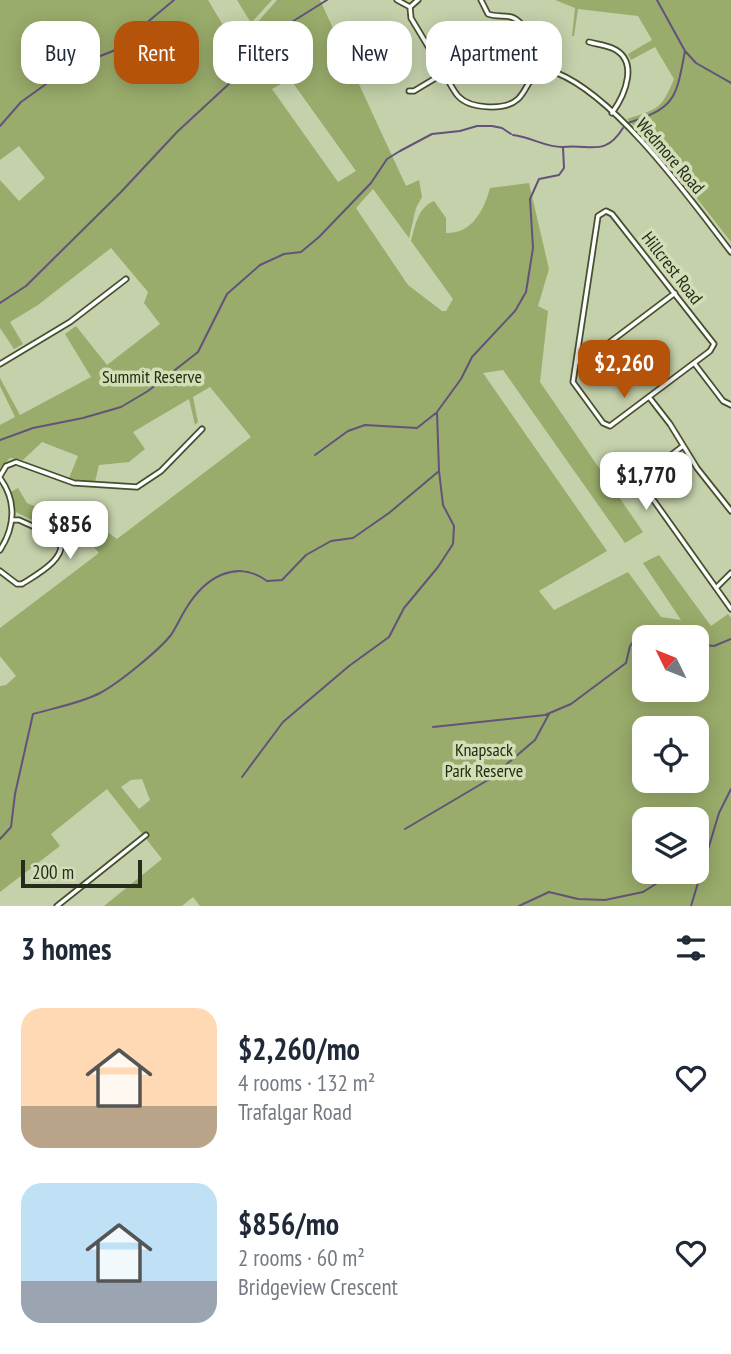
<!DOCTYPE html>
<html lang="en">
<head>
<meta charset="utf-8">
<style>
	:root { --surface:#fff; --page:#f6f6f7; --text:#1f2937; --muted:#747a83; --accent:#b45309 }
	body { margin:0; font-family:"PT Sans Narrow",sans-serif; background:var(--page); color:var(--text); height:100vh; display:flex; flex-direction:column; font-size:26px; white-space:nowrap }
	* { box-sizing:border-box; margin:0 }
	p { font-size:23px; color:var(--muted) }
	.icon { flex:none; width:38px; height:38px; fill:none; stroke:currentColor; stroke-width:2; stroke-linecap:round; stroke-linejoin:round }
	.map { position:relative; height:906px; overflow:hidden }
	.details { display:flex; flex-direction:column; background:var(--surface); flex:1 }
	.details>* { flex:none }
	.banner { position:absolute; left:21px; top:21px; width:690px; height:63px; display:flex; gap:14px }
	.needle { width:46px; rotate:313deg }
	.buttons { position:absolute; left:632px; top:625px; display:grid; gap:14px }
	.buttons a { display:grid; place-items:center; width:77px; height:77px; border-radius:14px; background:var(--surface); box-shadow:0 4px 18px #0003; font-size:35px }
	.scale { position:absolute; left:21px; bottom:18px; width:121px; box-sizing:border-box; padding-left:7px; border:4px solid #272c1d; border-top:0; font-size:19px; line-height:24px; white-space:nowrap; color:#272c1d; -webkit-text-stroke:5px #d2deb7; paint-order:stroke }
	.price { position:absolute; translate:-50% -60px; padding:0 16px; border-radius:14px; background:#fff; color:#222; font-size:23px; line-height:46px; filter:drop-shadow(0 2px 4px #0008) }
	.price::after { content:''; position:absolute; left:50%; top:42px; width:21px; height:16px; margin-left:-10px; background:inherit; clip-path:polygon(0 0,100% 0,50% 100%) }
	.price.current { background:var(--accent); color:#fff }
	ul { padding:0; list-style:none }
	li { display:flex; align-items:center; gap:21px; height:175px; padding:0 21px }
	li span { display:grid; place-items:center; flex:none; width:196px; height:140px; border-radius:21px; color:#555 }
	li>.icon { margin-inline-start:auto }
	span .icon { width:84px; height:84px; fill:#fffc; stroke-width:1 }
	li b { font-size:30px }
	h2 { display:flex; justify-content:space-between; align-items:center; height:84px; padding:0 21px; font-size:30px }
	.tag { padding:0 24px; border-radius:21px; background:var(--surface); box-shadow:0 4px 18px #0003; font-size:24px; line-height:63px }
	.tag.current { background:var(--accent); color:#fff }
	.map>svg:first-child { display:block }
	.green { fill:#99ac6b; fill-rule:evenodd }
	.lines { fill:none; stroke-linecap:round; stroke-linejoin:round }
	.stream { stroke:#63527a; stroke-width:2 }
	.minor-casing { stroke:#46502f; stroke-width:7 }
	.minor { stroke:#fff; stroke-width:3.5 }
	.labels { text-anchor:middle; stroke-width:7; stroke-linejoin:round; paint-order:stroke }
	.street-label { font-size:18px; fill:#272c1d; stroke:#d2deb7 }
	.park-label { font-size:18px; fill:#252d0e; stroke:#d2deb7 }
</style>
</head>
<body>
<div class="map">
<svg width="731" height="906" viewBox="0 0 731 906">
	<rect width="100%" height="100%" fill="#c5d1ab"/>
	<path class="green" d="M0 0H208L236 47 277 0H320L406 186 419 180 422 197 416 208 409 238 373 189 356 208 408 285 442 311H446L453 299 411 241C415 226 418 207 434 201L446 218V233C472 234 484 210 490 188L529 183 549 269 538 306 548 311 540 382 643 532 625 543 503 370 483 373 607 551 539 591 554 610 628 572 661 617 681 620 643 563 659 555 711 626 728 614 731 618V906H200L193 897 182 906H104L162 859 107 789 51 834 60 846 0 892V686L6 685 16 676 0 656V628L99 553 86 538 71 539 67 532 85 514 86 508H107L106 531 117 539 251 437 210 387 193 397 198 422 195 425 189 399 133 432 145 449 129 462 99 465 95 482 77 481 69 478 78 456 42 442 23 460 10 458 0 468V425L15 417 0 386V378L20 415 91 377 65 334 76 326 107 365 160 324 144 303 148 292 111 248 38 305 10 322 23 344 14 349 0 328V180L19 201 45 178 19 146 0 160ZM288 76 356 171 338 182 272 89 288 80ZM644 637H696V690H644ZM644 728H696V780H644ZM142 779 150 800 139 809 121 787 131 780ZM644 819H696V872H644Z
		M237 0H272L251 23Z
		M555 0H731V242L657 147 651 142 652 140 646 129 640 132 627 119C659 108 661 110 674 79L655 47 631 60 628 54 652 40 638 16 578 9 574 36H572L575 8Z
		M18 488 27 503 41 509 36 522 16 512 11 492Z"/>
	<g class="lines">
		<path class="stream" d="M657 0 685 51 696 63 731 83
			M628 123C676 108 676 98 685 51
			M0 126 21 102 67 69 113 51 174 0
			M513 135C531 137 545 147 562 147
			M0 303 26 286 121 192 177 132 272 44 287 25 327 0
			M0 440 33 428 83 418 121 407 148 391 198 352 227 294 260 265 284 254 301 252 319 237 371 183 387 159 400 151 432 134 460 131 477 126H492L502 128 511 134
			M315 455 348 431 365 425 417 428 436 413
			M696 644 714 646 731 639
			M433 727 545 715 571 704 626 663 630 646 637 637 644 638
			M242 777 283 722 349 666 389 637 404 608 438 567 453 544 454 526 443 505 439 471
			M405 829 488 780 535 740 549 714
			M0 839 11 827 15 794 33 714C54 708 81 703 100 693 119 683 158 651 171 635 177 626 181 616 187 607 205 578 236 558 267 581L282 580 306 555 331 541 353 538 389 513 439 471 437 412 461 379 472 357 515 311 526 292 533 248 530 199 539 179 559 175 564 168 563 147C591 144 605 157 623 128
			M696 854 708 842
			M519 906 549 892 578 899 605 900 643 892 675 872
			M691 906 719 813 731 789"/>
		<defs>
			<path id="minor" d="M397 0 410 7
				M481 0 488 14C496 17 503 15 511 17 526 21 542 56 544 71
				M410 7 411 18C422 36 433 55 444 73 449 81 452 89 458 96 470 109 505 111 518 99 530 88 531 62 557 73 618 98 690 199 731 252
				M410 7 418 0
				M589 42C596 44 605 45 612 48 640 60 625 95 612 113
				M409 91H414L444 73
				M606 211 612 214 714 344 710 351 610 426 603 423 573 382 598 216Z
				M576 362 585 361 675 293
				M694 363 723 401 731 405
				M0 364 70 322 126 279
				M649 397 670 424 697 468 731 511
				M683 446 645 475 642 484 731 609
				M0 476 6 466 16 462 74 483 137 487 161 471 202 429
				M0 478C17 501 15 527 0 550
				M0 571 17 584H22C36 575 70 557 59 538L19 520H13
				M716 588 731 573
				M57 906 146 835"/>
		</defs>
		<use href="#minor" class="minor-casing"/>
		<use href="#minor" class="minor"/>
	</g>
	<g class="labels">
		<g class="street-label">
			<text transform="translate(670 156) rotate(49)" y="6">Wedmore Road</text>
			<text transform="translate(672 268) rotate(52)" y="6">Hillcrest Road</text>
		</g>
		<g class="park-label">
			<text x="152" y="383">Summit Reserve</text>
			<text x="484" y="756">Knapsack<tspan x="484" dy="21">Park Reserve</tspan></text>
		</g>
	</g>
</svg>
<div class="buttons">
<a><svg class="needle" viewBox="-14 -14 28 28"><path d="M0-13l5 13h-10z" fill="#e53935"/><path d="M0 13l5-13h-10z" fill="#747a83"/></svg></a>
<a><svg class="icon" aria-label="locate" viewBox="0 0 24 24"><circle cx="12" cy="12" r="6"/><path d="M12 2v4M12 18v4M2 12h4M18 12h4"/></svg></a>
<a><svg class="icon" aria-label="layers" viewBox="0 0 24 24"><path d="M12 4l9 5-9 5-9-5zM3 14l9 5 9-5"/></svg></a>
</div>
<div class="scale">200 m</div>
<b class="price current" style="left:624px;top:400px">$2,260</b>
<b class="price" style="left:646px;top:512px">$1,770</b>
<b class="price" style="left:70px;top:561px">$856</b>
<div class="banner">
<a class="tag">Buy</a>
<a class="tag current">Rent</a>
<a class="tag">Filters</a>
<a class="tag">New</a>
<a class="tag">Apartment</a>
</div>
</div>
<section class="details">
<h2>3 homes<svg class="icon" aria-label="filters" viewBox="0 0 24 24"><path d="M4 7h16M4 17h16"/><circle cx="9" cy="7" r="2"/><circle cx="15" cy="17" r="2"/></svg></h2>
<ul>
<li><span style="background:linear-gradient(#ffd9b3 70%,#b9a48a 0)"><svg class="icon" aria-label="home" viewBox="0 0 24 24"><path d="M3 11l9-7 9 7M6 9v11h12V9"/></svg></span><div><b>$2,260/mo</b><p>4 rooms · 132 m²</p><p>Trafalgar Road</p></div><svg class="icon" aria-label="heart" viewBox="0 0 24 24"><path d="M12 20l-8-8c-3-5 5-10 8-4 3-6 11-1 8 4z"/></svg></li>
<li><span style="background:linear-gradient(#bfe0f5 70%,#9aa5b1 0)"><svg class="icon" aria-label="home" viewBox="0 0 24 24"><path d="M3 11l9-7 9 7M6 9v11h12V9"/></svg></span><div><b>$856/mo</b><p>2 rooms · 60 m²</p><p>Bridgeview Crescent</p></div><svg class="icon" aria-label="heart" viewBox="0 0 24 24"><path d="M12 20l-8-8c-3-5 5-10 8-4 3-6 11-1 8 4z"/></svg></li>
</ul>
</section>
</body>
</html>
